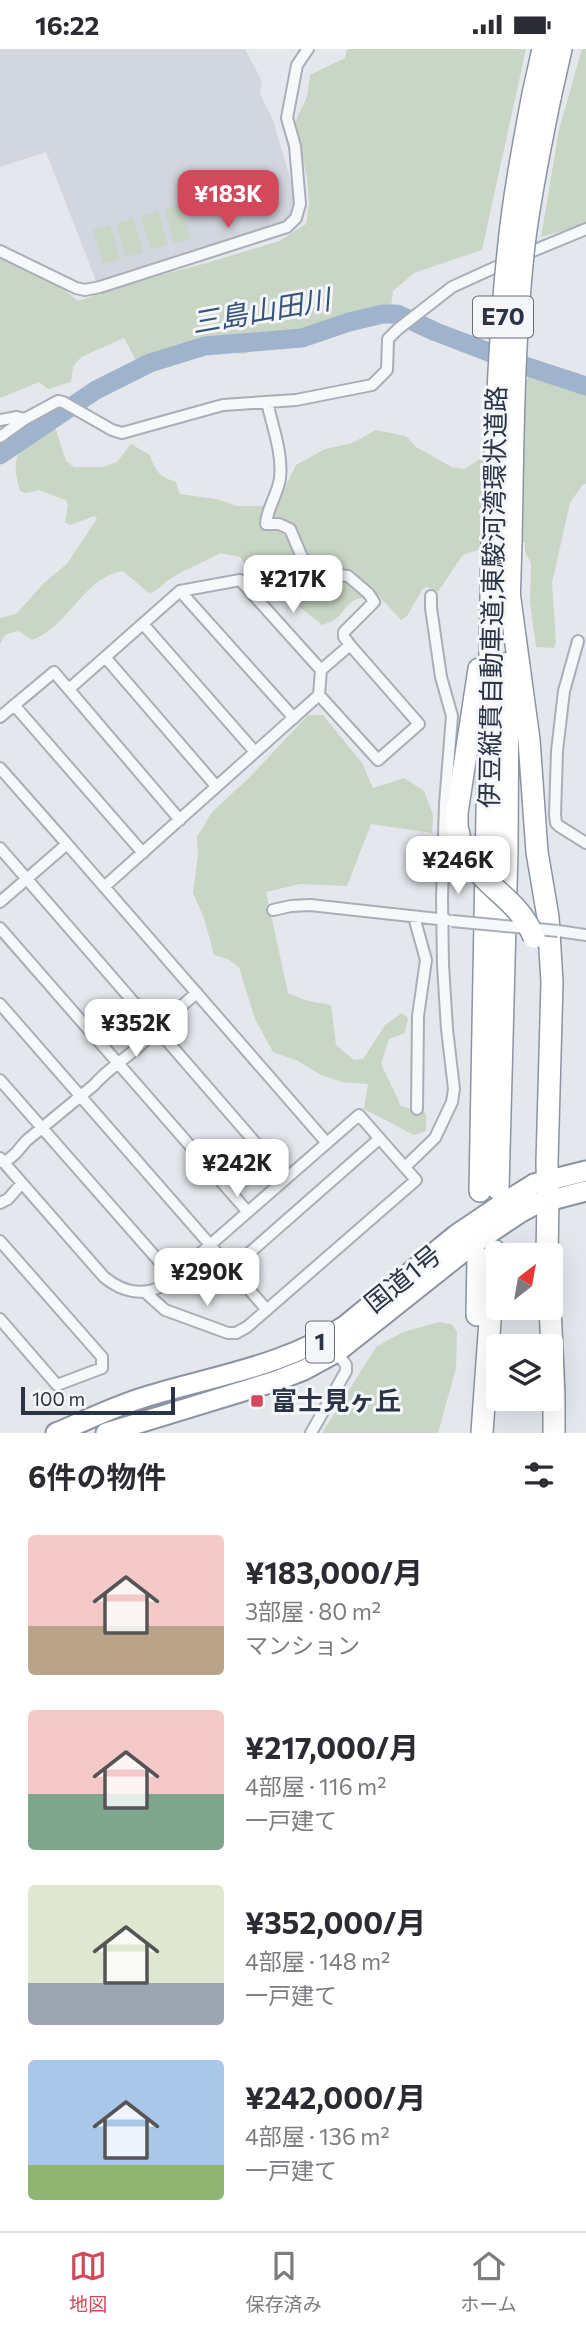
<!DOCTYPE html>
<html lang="ja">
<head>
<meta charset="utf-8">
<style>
	:root { --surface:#fff; --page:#f2f2f3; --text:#2b2b33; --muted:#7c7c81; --line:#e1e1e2; --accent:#d1495b }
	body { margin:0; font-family:Commissioner,"Noto Sans JP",sans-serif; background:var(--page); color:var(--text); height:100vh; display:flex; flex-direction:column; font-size:26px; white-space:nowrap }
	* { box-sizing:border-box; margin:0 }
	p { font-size:23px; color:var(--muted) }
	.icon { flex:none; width:38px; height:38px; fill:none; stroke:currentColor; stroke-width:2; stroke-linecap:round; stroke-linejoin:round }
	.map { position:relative; height:1384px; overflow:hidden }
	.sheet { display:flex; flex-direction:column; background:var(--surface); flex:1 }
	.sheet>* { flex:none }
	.needle { width:46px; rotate:31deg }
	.buttons { position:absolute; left:486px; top:1194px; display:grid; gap:14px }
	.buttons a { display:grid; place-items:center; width:77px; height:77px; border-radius:7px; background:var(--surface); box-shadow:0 7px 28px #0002; font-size:35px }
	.scale { position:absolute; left:21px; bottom:18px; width:154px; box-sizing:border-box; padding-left:7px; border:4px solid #2b3445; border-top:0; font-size:19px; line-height:24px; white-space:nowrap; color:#2b3445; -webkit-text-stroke:5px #f4f6f9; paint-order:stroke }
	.price { position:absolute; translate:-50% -60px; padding:0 16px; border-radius:14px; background:#fff; color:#222; font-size:23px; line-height:46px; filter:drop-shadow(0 2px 4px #0008) }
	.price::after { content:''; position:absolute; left:50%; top:42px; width:21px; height:16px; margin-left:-10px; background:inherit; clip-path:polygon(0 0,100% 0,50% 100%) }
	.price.selected { background:var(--accent); color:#fff }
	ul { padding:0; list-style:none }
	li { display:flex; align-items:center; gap:21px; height:175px; padding:0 28px }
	li span { display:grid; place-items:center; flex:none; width:196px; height:140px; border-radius:7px; color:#555 }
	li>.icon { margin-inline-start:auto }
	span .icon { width:84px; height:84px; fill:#fffc; stroke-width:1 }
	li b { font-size:30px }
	h2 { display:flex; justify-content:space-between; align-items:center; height:84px; padding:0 28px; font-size:30px }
	.status { display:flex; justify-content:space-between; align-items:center; height:49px; padding:0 35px; background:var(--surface); direction:ltr }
	.status svg { height:19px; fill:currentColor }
	.tabs { display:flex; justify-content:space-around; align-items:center; height:98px; border-top:2px solid var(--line); background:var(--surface); font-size:19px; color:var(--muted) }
	.tabs a { display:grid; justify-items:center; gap:4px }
	.tabs .selected { color:var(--accent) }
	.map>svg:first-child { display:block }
	.built { fill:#d2d6de }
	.green { fill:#c9d6c5 }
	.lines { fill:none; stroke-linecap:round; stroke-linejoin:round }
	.river { stroke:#9fb4cc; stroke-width:19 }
	.minor-casing { stroke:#a9aeb7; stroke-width:14 }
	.trunk-casing { stroke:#8b94a3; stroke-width:23 }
	.motorway-casing { stroke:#8b94a3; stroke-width:24 }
	.minor { stroke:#f7f8fa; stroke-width:10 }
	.trunk { stroke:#fff; stroke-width:19 }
	.motorway { stroke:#fff; stroke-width:21 }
	.minor-bridge-casing { stroke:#a9aeb7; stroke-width:14; stroke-linecap:butt }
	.motorway-bridge-casing { stroke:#8b94a3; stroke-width:24; stroke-linecap:butt }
	.minor-bridge { stroke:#f7f8fa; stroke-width:10 }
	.motorway-bridge { stroke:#fff; stroke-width:21 }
	.poi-dot { fill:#d1495b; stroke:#f4f6f9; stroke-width:2.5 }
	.labels { text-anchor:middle; stroke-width:6; stroke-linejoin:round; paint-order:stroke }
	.shield { fill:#f4f6f9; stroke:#676e7b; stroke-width:2 }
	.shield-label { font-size:24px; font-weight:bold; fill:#2b3445 }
	.street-label { font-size:26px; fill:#2b3445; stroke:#f4f6f9 }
	.poi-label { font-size:26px; font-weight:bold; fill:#2b3445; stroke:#f4f6f9; text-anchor:start }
	.water-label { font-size:28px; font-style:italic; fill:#34527a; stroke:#f4f6f9 }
</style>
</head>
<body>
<div class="status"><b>16:22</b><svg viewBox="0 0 49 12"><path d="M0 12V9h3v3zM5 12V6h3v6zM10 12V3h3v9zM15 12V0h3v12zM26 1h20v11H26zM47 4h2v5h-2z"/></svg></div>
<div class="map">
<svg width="586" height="1384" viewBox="0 0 586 1384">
	<rect width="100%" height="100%" fill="#e4e7ec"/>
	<path class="built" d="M0 0H245L262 32 260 45 273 71 292 136 294 148 293 165 289 170 276 177 96 232 46 103 0 118Z"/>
	<path class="green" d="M347 0H526L482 201 414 224 393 242 391 258 355 268 244 305 185 299 139 317 124 289 81 308 73 318 71 333 48 340 39 333 0 349V210C28 217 56 233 78 252L130 234 207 214 279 192 306 175 309 155 307 128 294 75 307 48 310 26 345 9Z
		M582 0H586V175L541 188 559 81Z
		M181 155 191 189 174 194 164 160Z
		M158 162 168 196 151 201 141 168Z
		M133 169 143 203 126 208 116 175Z
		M110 176 120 210 103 215 93 181Z
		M529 327 552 335 586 337V435H583L570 454 552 534 556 594 554 599 536 598 530 553 531 514 525 503V493L470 503 462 507 438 543 428 538 423 539 407 567 401 571 379 547C372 548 362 548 355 551 339 561 345 569 322 576L296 555 269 542 254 529 240 508 220 504C205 513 188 519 173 528 163 533 160 542 149 544L123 522C83 528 70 577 32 591L18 582 5 586 0 595V569L16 565 45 533 67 515 97 470 94 467 70 476 65 473 68 457 66 451 39 441 26 444 20 442C8 402 22 397 55 378L66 412 74 418H103L117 413 131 395 150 406C155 422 160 428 176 433L180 445 216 450 237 457H262L276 448 285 438 296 416 325 400 352 394 376 381 406 387 416 398 452 418 464 420 485 407 522 361 524 337Z
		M308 666H323L362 714 373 739 404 729 424 742 433 766 432 784 371 775 347 837 300 835 266 843 288 944 308 952 331 956 336 996 354 1011 363 1010 385 976 402 964 408 969 405 984 389 990 381 1015 401 1057 426 1064V1082L414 1086 364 1060 368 1035 342 1033 321 1026 298 1012 273 1003 255 970 239 918 228 910 214 906 204 869 193 844 198 806 197 788 212 763 249 729Z
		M439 1273 451 1275 457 1282 456 1319 438 1384H322L376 1298 403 1283Z"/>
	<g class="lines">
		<path class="river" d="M0 406 96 341 150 314 205 297 302 289 349 273 383 265H397L436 283 525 317 586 337"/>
		<defs>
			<path id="minor" d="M0 202 76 239 85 241 100 238 287 178 296 169 300 155 295 97 287 69 297 16 308 0
				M523 206 586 180
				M267 353C272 376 283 405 280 429 278 445 267 459 266 475H279L290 480 304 513 318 524 348 527 368 544 374 553 344 583V588L350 596
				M0 371 17 368 25 370
				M0 388 25 370 58 352 63 353 112 381 122 384 223 356 296 351 372 336 387 321 388 290 398 280 452 238 509 212
				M180 542 294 669
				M143 575 255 703
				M578 592 564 642 557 702 555 766 556 774 559 777 586 794
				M105 608 216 737
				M69 640 180 542 240 531 321 621 319 646 104 838
				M319 646 378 711 419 675 350 596 321 621
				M14 656 143 804
				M0 668 54 623 180 771
				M0 719 67 795
				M0 799 286 1129
				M0 853 67 795 326 1093
				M273 861 291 857 310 856 447 871
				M414 868 426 911 418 967 417 1060
				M0 879 247 1162
				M558 882 586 886
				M0 955 267 1261
				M0 1031 173 1228
				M0 1109 104 1228C122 1243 143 1248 164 1236L359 1066 416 1131 247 1278 236 1284H228L165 1261 145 1243
				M4 1114 16 1104 26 1092 94 1036C107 1021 122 1012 136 1000 157 981 175 961 197 944
				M405 1118 435 1089 452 1053 454 1040 447 980 443 916 442 849 445 755 452 667 441 628 431 559V547
				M0 1154 8 1150 22 1134
				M0 1192 102 1308V1319L57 1336 0 1270
				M231 1220 379 1090
				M311 1384 346 1322V1316L336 1302"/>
			<path id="trunk" d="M56 1384C85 1372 115 1357 145 1348 213 1327 286 1317 346 1276L456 1186 502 1155 534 1135 586 1122
				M106 1384 276 1332 304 1321 337 1303 473 1195 521 1163 536 1155 586 1142"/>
			<path id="motorway" d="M533 45 543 0
				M550 49 561 0
				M509 543 529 691 537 803 548 868 552 933 547 1114 548 1151 547 1206
				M509 557 511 493
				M461 795 457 777V764L479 620
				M498 1140 507 800 508 614
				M480 1142 492 494
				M550 1258 554 1346V1384
				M477 1266 478 1208
				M482 1384 495 1202"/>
		</defs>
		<use href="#minor" class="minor-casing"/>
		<use href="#trunk" class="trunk-casing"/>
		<use href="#motorway" class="motorway-casing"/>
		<use href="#minor" class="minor"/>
		<use href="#trunk" class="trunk"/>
		<use href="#motorway" class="motorway"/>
		<defs>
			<path id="minor-bridge" d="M452 872 558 882"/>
			<path id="motorway-bridge" d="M511 493C513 394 513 294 524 196 530 146 540 98 550 49
				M492 494C496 397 498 300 508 204 513 151 523 98 533 45
				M461 795C465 801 467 809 472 815 493 844 518 851 534 888"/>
		</defs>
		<use href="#minor-bridge" class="minor-bridge-casing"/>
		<use href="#motorway-bridge" class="motorway-bridge-casing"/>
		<use href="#minor-bridge" class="minor-bridge"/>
		<use href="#motorway-bridge" class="motorway-bridge"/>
	</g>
	<rect class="poi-dot" x="250" y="1345" width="14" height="14" rx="3.5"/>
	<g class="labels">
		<g class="shield">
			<rect x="473" y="247.5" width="60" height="41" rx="5"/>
			<rect x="306" y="1272.5" width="28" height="41" rx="5"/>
		</g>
		<g class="shield-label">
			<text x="503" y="276">E70</text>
			<text x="320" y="1301">1</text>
		</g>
		<g class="street-label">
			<text transform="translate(493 548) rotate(-89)" y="9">伊豆縦貫自動車道;東駿河湾環状道路</text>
			<text transform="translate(403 1230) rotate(-39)" y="9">国道1号</text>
		</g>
		<g class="poi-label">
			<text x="271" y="1361">富士見ヶ丘</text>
		</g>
		<g class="water-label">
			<text transform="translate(261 262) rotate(-10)" y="10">三島山田川</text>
		</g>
	</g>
</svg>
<div class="buttons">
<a><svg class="needle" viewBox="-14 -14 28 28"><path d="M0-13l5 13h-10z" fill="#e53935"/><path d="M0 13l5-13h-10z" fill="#7c7c81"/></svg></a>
<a><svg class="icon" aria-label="layers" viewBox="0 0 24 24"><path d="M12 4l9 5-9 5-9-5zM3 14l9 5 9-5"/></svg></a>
</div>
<div class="scale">100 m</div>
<b class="price selected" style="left:228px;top:181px">¥183K</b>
<b class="price" style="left:293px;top:566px">¥217K</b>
<b class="price" style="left:458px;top:847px">¥246K</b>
<b class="price" style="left:136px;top:1010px">¥352K</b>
<b class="price" style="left:237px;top:1150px">¥242K</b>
<b class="price" style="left:207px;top:1259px">¥290K</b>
</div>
<section class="sheet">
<h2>6件の物件<svg class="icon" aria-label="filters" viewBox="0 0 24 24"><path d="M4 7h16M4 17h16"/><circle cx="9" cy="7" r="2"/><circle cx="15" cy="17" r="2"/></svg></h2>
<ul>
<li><span style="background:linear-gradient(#f6c9c9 65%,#b9a48a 0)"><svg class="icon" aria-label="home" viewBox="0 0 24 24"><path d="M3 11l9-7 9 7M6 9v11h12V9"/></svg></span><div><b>¥183,000/月</b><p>3部屋 · 80 m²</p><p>マンション</p></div></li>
<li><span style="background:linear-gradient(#f6c9c9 60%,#7fa58c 0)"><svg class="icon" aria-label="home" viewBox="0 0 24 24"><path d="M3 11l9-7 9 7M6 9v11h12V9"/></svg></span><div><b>¥217,000/月</b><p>4部屋 · 116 m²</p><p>一戸建て</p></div></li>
<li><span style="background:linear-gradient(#dfe7d0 70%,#9aa5b1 0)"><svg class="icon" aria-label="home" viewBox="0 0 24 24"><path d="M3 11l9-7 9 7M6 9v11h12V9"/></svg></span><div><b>¥352,000/月</b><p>4部屋 · 148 m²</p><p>一戸建て</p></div></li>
<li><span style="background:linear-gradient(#a9c7e8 75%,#8fb573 0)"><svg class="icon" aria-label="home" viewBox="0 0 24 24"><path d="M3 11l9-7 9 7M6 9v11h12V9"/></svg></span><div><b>¥242,000/月</b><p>4部屋 · 136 m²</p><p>一戸建て</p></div></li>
</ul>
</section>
<nav class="tabs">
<a class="selected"><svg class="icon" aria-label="map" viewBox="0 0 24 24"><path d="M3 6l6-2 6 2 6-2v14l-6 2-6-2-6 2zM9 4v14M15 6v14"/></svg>地図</a>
<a><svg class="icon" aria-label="saved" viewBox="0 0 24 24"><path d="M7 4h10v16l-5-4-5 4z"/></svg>保存済み</a>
<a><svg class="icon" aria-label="home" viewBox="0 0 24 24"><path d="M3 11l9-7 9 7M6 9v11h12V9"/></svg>ホーム</a>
</nav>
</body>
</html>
